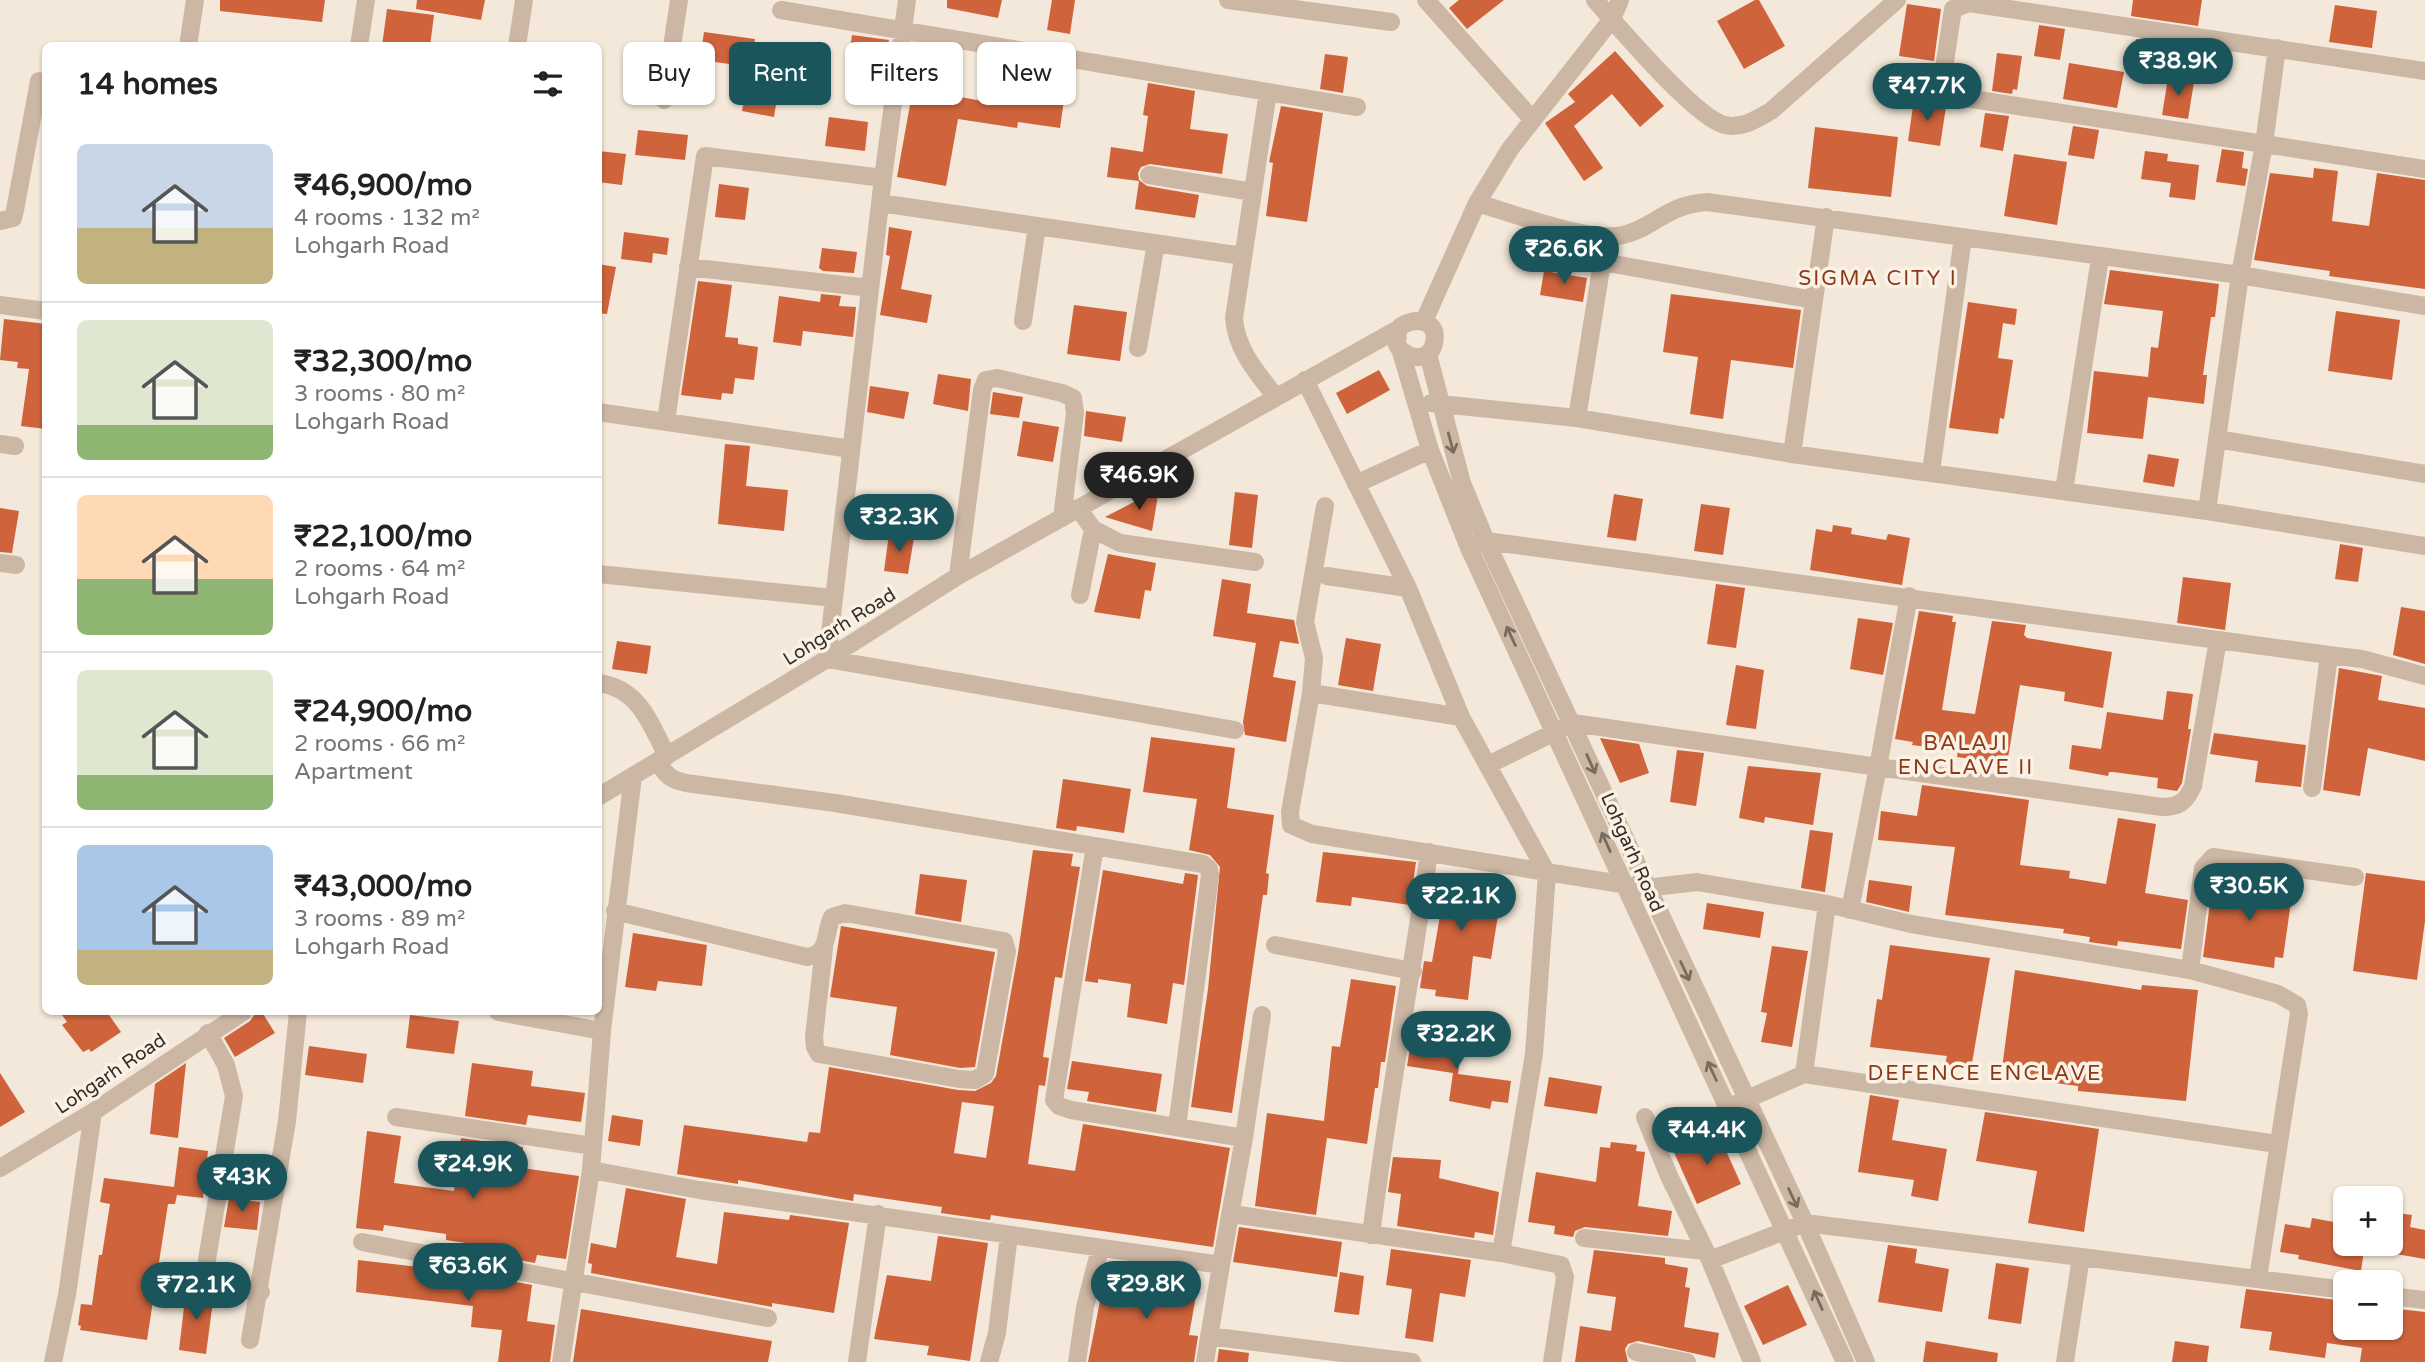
<!DOCTYPE html>
<html lang="en">
<head>
<meta charset="utf-8">
<style>
	:root { --surface:#fff; --page:#f2f2f2; --text:#222; --muted:#767676; --line:#e0e0e0; --accent:#19555b }
	body { margin:0; font-family:"Varela Round",sans-serif; background:var(--page); color:var(--text); height:100vh; display:flex; flex-direction:column; font-size:26px; white-space:nowrap }
	* { box-sizing:border-box; margin:0 }
	p { font-size:23px; color:var(--muted) }
	.icon { flex:none; width:38px; height:38px; fill:none; stroke:currentColor; stroke-width:2; stroke-linecap:round; stroke-linejoin:round }
	.map { position:relative; flex:1; overflow:hidden }
	.drawer { position:absolute; left:42px; top:42px; width:560px; height:973px; display:flex; flex-direction:column; background:var(--surface); border-radius:10px; box-shadow:0 2px 5px #0004 }
	.drawer>* { flex:none }
	.top-card { position:absolute; left:623px; top:42px; width:665px; height:63px; display:flex; gap:14px }
	.buttons { position:absolute; left:2333px; top:1186px; display:grid; gap:14px }
	.buttons a { display:grid; place-items:center; width:70px; height:70px; border-radius:10px; background:var(--surface); box-shadow:0 2px 5px #0004; font-size:35px }
	.price { position:absolute; translate:-50% -60px; padding:0 16px; border-radius:24px; background:var(--accent); color:#fff; font-size:23px; line-height:46px; filter:drop-shadow(0 2px 4px #0008) }
	.price::after { content:''; position:absolute; left:50%; top:42px; width:21px; height:16px; margin-left:-10px; background:inherit; clip-path:polygon(0 0,100% 0,50% 100%) }
	.price.on { background:#222; color:#fff }
	ul { padding:0; list-style:none }
	li { display:flex; align-items:center; gap:21px; height:175px; padding:0 35px }
	li+li { border-top:2px solid var(--line) }
	li span { display:grid; place-items:center; flex:none; width:196px; height:140px; border-radius:10px; color:#555 }
	li>.icon { margin-inline-start:auto }
	span .icon { width:84px; height:84px; fill:#fffc; stroke-width:1 }
	li b { font-size:30px }
	h2 { display:flex; justify-content:space-between; align-items:center; height:84px; padding:0 35px; font-size:30px }
	.pill { padding:0 24px; border-radius:10px; background:var(--surface); box-shadow:0 2px 5px #0004; font-size:24px; line-height:63px }
	.pill.on { background:var(--accent); color:#fff }
	.map>svg:first-child { display:block }
	.building { fill:#ce633c; fill-rule:evenodd }
	.lines { fill:none; stroke-linecap:round; stroke-linejoin:round }
	.minor { stroke:#ccb7a4; stroke-width:18 }
	.oneway { stroke:#7a6b5f }
	.labels { text-anchor:middle; stroke-width:7; stroke-linejoin:round; paint-order:stroke }
	.street-label { font-size:19px; fill:#372c26; stroke:#fbf2e6 }
	.neighbourhood-label { font-size:21px; letter-spacing:2px; fill:#8b381a; stroke:#fbf2e6 }
</style>
</head>
<body>
<div class="map">
<svg width="2425" height="1362" viewBox="0 0 2425 1362">
	<rect width="100%" height="100%" fill="#f3e8d9"/>
	<path class="building" d="M220 0H325L322 22 220 11Z
		M417 0H485L481 20 416 9Z
		M947 0H1002L998 18 947 8Z
		M1052 0H1075L1070 34 1047 30Z
		M1459 0H1504L1467 29 1449 8Z
		M1755 0H1759L1785 46 1744 69 1717 21Z
		M2133 0H2202L2198 26 2131 16Z
		M1907 4 1941 9 1934 61 1899 56Z
		M2335 5 2377 11 2372 48 2329 42Z
		M387 9 434 15 430 46H382Z
		M2039 25 2065 29 2060 60 2034 56Z
		M704 32 755 39 751 67 700 60Z
		M852 35 889 40 884 69 848 64Z
		M2136 39 2162 43 2156 80 2130 76Z
		M1615 51 1664 106 1640 127 1612 94 1574 126 1603 168 1584 181 1545 123 1575 102 1568 94Z
		M1997 53 2022 56 2017 90 2013 89 2012 94 1992 91Z
		M1325 54 1348 57 1343 93 1320 89Z
		M995 58 1068 72 1060 128 1018 122 1017 128 958 119 946 186 897 177 913 88 987 102Z
		M2069 63 2124 72 2117 108 2063 99Z
		M748 75 780 80 774 117 742 111Z
		M2168 78 2194 82 2188 119 2162 115Z
		M1148 83 1195 91 1190 129 1228 134 1222 174 1150 164 1141 167 1138 173 1139 180 1147 186 1199 195 1195 218 1135 209 1139 181 1107 177 1111 147 1143 152 1148 116 1143 115Z
		M1914 99 1946 107 1940 146 1908 141Z
		M1281 106 1323 113 1307 222 1266 216 1273 163 1269 162Z
		M1985 113 2009 116 2003 151 1980 147Z
		M829 117 868 122 865 151 825 146Z
		M2073 126 2099 130 2094 159 2068 155Z
		M1815 127 1898 137 1891 197 1808 188Z
		M638 130 688 135 685 160 635 155Z
		M2222 149 2244 152 2242 168 2248 169 2245 186 2216 182Z
		M598 151 626 154 622 185 598 182Z
		M2145 151 2168 154 2167 161 2199 165 2195 200 2169 197 2171 183 2141 179Z
		M2014 154 2067 162 2057 225 2004 216Z
		M2314 168 2338 171 2332 221 2369 226 2377 173 2425 180V289L2329 276 2330 271 2254 260 2270 173 2313 178Z
		M719 184 749 188 745 220 715 217Z
		M889 227 912 231 901 289 932 295 927 323 880 315 890 256 886 255Z
		M624 232 669 238 667 255 653 253 652 263 621 259Z
		M822 248 857 252 854 273 823 271 819 268Z
		M598 264 616 267 607 314 598 313Z
		M2110 270 2219 284 2215 317H2211L2203 375H2207L2204 404 2148 397 2143 439 2087 433 2094 371 2148 377 2151 347 2158 348 2163 311 2104 304Z
		M1544 271 1587 278 1583 302 1540 295Z
		M698 281 732 285 725 337 738 338V344L758 347 754 380 735 378 733 394 722 393 721 400 681 395Z
		M821 294 841 296 839 306 856 307 853 337 803 331 801 346 773 342 779 296 820 302Z
		M1671 294 1801 310 1793 368 1731 360 1723 419 1690 414 1698 357 1663 352Z
		M1968 302 2017 309 2015 325 2003 323 1998 358 2013 360 2004 419 2000 418 1998 434 1949 428Z
		M1074 305 1127 312 1120 361 1067 354Z
		M2336 311 2400 320 2392 380 2328 371Z
		M4 319 46 324V429L21 426 29 369 17 368 18 362 0 360Z
		M1379 370 1390 390 1347 414 1336 393Z
		M938 374 971 379 968 411 933 404Z
		M870 386 909 392 904 419 867 412Z
		M993 392 1023 397 1019 418 990 414Z
		M1086 411 1126 417 1122 442 1084 436Z
		M1023 421 1059 427 1053 462 1017 456Z
		M725 444 750 446 746 486 788 490 784 531 718 524Z
		M2148 454 2179 459 2174 487 2143 482Z
		M1159 489 1152 531 1105 517Z
		M1235 492 1258 495 1252 548 1229 545Z
		M1614 494 1643 499 1636 541 1607 537Z
		M1701 504 1730 508 1723 555 1694 551Z
		M0 508 19 511 12 553 0 552Z
		M1833 525 1852 528 1851 534 1886 540 1888 534 1910 538 1902 585 1810 570 1816 529 1832 532Z
		M889 534 914 537 908 574 884 571Z
		M2340 544 2363 548 2358 582 2335 579Z
		M1108 554 1156 563 1151 591 1145 590 1140 619 1094 612Z
		M2183 577 2231 583 2225 630 2177 623Z
		M1222 579 1251 584 1247 613 1294 620 1299 644 1280 641 1273 677 1296 681 1286 742 1245 735 1243 722 1256 643 1213 636Z
		M1716 584 1745 588 1736 648 1707 644Z
		M2401 607 2425 611V664L2393 655Z
		M1919 611 1953 616 1952 622H1956L1942 710 1975 714 1992 621 2026 625 2024 635 2027 638 2112 652 2103 708 2064 701 2065 692 2020 685 2007 764 1957 757 1958 751 1912 745 1913 742 1895 739Z
		M1858 618 1893 623 1883 675 1850 669Z
		M1346 638 1381 644 1373 691 1338 685Z
		M617 641 651 646 647 674 612 669Z
		M1736 665 1764 670 1756 729 1726 725Z
		M2339 668 2382 676 2378 700 2425 708V761L2368 748 2360 796 2323 790Z
		M2167 691 2193 694 2188 729H2191L2182 783 2177 791 2157 788 2158 778 2113 772H2109L2108 776 2069 769 2072 745 2101 749 2107 712 2163 720Z
		M2214 733 2306 745 2301 787 2255 782 2258 761 2210 754Z
		M1151 737 1235 748 1227 808 1274 815 1266 873 1269 874 1267 895H1263L1232 1113 1191 1107 1208 989 1220 867 1210 855 1189 850 1197 799 1143 792Z
		M1600 738 1639 744 1649 773 1620 783Z
		M1677 750 1704 753 1696 806 1670 802Z
		M1748 766 1821 773 1813 825 1765 817 1764 823 1739 818Z
		M1063 779 1131 789 1124 833 1077 826 1076 831 1056 828Z
		M1922 785 2029 800 2020 865 2070 871 2069 878 2106 884 2118 818 2156 824 2145 893 2188 900 2181 949 2118 941 2117 946 2089 942 2090 937 2063 933 2064 929 1945 915 1955 847 1878 840 1881 811 1917 816Z
		M1810 830 1833 833 1825 892 1801 888Z
		M1033 850 1073 854 1071 866 1080 867 1062 978 1055 977 1043 1057 1049 1058 1045 1086 1039 1085 1028 1164 1075 1171 1083 1124 1230 1148 1213 1247 991 1215 990 1220 941 1213 942 1207 854 1194 853 1201 738 1180V1184L677 1174 684 1125 807 1142 809 1132 820 1133 829 1067 958 1090 975 1091 991 1083 996 1076 1018 953ZM962 1102 994 1106 986 1158 954 1153Z
		M1323 852 1416 862 1410 905 1352 897 1351 906 1316 902Z
		M1103 870 1183 884 1185 873 1198 875 1184 985 1173 983 1167 1024 1127 1017 1131 984 1098 979V983L1085 981Z
		M1437 873 1503 884 1491 959 1473 956 1468 1000 1435 996 1436 990 1420 988 1424 961 1432 962 1441 910 1432 909Z
		M2366 873 2425 881V921L2417 980 2353 971Z
		M920 874 967 880 961 922 915 914Z
		M2266 877 2294 881 2283 958 2275 957 2274 968 2203 957 2210 903 2213 904 2217 882 2264 889Z
		M1869 880 1912 886 1909 912 1866 902Z
		M1707 903 1764 912 1760 938 1703 929Z
		M841 926 995 952 975 1067 960 1068 890 1055 897 1007 830 997Z
		M633 933 707 945 702 986 658 981 656 991 625 987Z
		M1890 945 1990 958 1971 1069 1945 1064 1947 1056 1870 1047 1877 999 1882 1000Z
		M1772 946 1808 951 1792 1047 1761 1042 1767 1013 1761 1012Z
		M2015 970 2141 990 2142 985 2198 990 2186 1101 2078 1091V1086L2001 1076Z
		M1351 979 1396 986 1385 1062H1381L1378 1088H1375L1367 1144 1327 1138 1316 1215 1255 1206 1267 1113 1324 1121 1332 1046 1340 1047Z
		M60 1012H107L121 1032 91 1052 89 1049 83 1052 62 1025 67 1022Z
		M256 1012H262L275 1033 235 1057 224 1038 250 1021Z
		M410 1015 459 1021 454 1054 406 1048Z
		M1433 1034 1463 1038 1458 1074 1511 1081 1508 1103 1492 1101 1490 1109 1449 1101 1453 1073 1407 1066 1412 1035 1432 1038Z
		M309 1046 367 1054 363 1083 305 1075Z
		M1072 1061 1162 1074 1156 1112 1087 1101 1089 1092 1067 1089Z
		M186 1063 178 1138 150 1134 155 1084Z
		M472 1063 533 1071 531 1086 585 1093 581 1122 528 1115 526 1125 465 1116Z
		M0 1073 25 1112 0 1127Z
		M1549 1077 1602 1086 1597 1114 1544 1106Z
		M1870 1095 1899 1100 1892 1140 1947 1149 1938 1201 1911 1196 1914 1180 1858 1172Z
		M1985 1112 2099 1129 2084 1232 2028 1223 2037 1171 1976 1161Z
		M612 1115 643 1120 640 1146 608 1141Z
		M367 1131 401 1136 394 1183 454 1191 461 1138 523 1147 522 1168 579 1176 566 1259 537 1255 535 1263 465 1250 466 1243 446 1240V1234L384 1225 383 1231 356 1228Z
		M1717 1131 1741 1184 1697 1204 1673 1150Z
		M1611 1142 1637 1145 1636 1151 1645 1152 1638 1206 1672 1211 1668 1236 1585 1227 1575 1231 1573 1237 1554 1234 1555 1226 1528 1222 1536 1172 1596 1182 1600 1147 1610 1148Z
		M179 1147 208 1151 203 1198 177 1195 175 1204H168L147 1340 80 1330 81 1326 78 1325 81 1304 92 1305 99 1255H102L110 1204 100 1202 104 1178 174 1187Z
		M1393 1157 1441 1160 1439 1178 1499 1192 1493 1235 1475 1232 1474 1238 1397 1226 1401 1194 1388 1192Z
		M626 1188 686 1199 676 1257 717 1264 724 1212 789 1220 790 1215 849 1223 834 1313 772 1303V1307L591 1273 592 1264 588 1263 591 1243 616 1248Z
		M229 1198 260 1202 257 1230 224 1227Z
		M2390 1212 2412 1215 2410 1227 2425 1230V1259L2390 1253Z
		M2312 1218 2345 1224V1244H2365L2361 1271 2298 1259 2299 1255 2280 1252 2285 1224 2310 1228Z
		M1239 1227 1342 1242 1337 1277 1233 1262Z
		M938 1236 988 1243 970 1361 927 1355 929 1346 874 1339 887 1275 931 1281Z
		M1888 1245 1917 1249 1915 1263 1949 1269 1942 1312 1878 1302Z
		M1391 1249 1471 1260 1465 1297 1440 1293 1433 1342 1405 1338 1412 1289 1386 1285Z
		M1594 1250 1665 1258V1264L1688 1268 1685 1287 1690 1288 1684 1327 1719 1333 1715 1358 1638 1341 1628 1344 1625 1349 1628 1362H1575L1580 1326 1611 1331 1616 1297 1587 1293Z
		M358 1260 462 1272 532 1285 527 1321 555 1325 550 1362H498L502 1330 471 1327 473 1306 356 1292Z
		M1996 1263 2029 1268 2021 1324 1988 1319Z
		M1154 1270 1199 1279 1189 1335 1198 1336 1194 1362H1088L1105 1276 1152 1284Z
		M1340 1272 1364 1276 1359 1315 1334 1312Z
		M1788 1285 1807 1325 1763 1345 1744 1306Z
		M2246 1289 2345 1301V1328H2390V1308L2425 1312V1362H2360L2362 1348 2327 1343 2325 1358 2269 1350 2272 1332 2240 1328Z
		M186 1290 214 1293 206 1354 179 1350Z
		M581 1309 772 1341 768 1362H573Z
		M1926 1341 1998 1353 1997 1362H1923Z
		M2175 1341 2209 1346 2207 1362H2172Z
		M1219 1349 1249 1353 1248 1362H1217Z"/>
	<g class="lines">
		<path class="minor" d="M907 0 883 178 827 659 1235 730
			M1228 0 1391 22
			M1426 0 1531 118
			M1595 0C1618 26 1695 118 1725 125 1742 129 1757 119 1771 111L1897 0
			M781 10 1357 107
			M188 46 195 0
			M359 46 366 0
			M517 46 524 0
			M2277 48 2264 144 2425 169
			M1268 92 1234 318C1236 349 1257 373 1276 397
			M664 100 679 0
			M1149 175 1253 192
			M880 203 1243 256
			M1477 203C1512 213 1590 243 1623 235 1656 227 1665 205 1707 202L2240 275 2425 306
			M0 221 13 218 15 210 39 81
			M1606 238 1577 418 1792 454 2207 511 2425 546
			M1602 262 1814 300
			M688 267 870 288
			M0 305 46 311
			M1023 321 1037 226
			M1424 321 1477 203 1510 149 1612 19 1620 0
			M1138 348 1156 243
			M1401 352 1430 450 1469 548 1845 1362
			M1428 354 1462 483 1486 541 1805 1223 1866 1362
			M1305 380 1408 588 1461 717 1547 873 1534 1054 1501 1253
			M1431 403 1577 418
			M598 412 851 449
			M666 421 705 156 883 178
			M2217 439 2425 474
			M0 444 15 446
			M1792 454 1826 217
			M1931 472 1963 237
			M1356 484 1430 450
			M2064 491 2100 258
			M1325 506 1305 622 1314 658 1311 693 1290 812 1291 825 1312 834 1646 888 1697 882 1827 904
			M1078 508 1093 529 1120 543 1255 562
			M2207 511 2240 275 2264 144 1946 95 1941 88 1953 9 1969 3 2425 71
			M1469 548 1486 541 2218 640 2193 786C2186 802 2179 807 2162 807L1878 767 1909 596
			M0 563 16 565
			M598 574 834 598
			M958 576 982 390 986 380 997 378 1062 393 1073 398 1075 413 1062 518
			M1327 576 1408 588
			M1080 595 1093 529
			M2218 640 2329 655 2312 788
			M2329 655 2362 659 2425 676
			M598 683C639 688 650 723 667 756
			M1311 693 1461 717
			M658 761C665 775 671 780 686 783L835 803 1203 864 1209 869 1210 875 1177 1127
			M1488 765 1573 723 1878 767 1850 910
			M633 776 602 1031 591 1170 699 1190 1221 1265 1244 1138 1071 1110 1059 1106 1054 1100 1095 846
			M598 797 827 659 958 576 1398 329C1411 316 1440 318 1434 343 1430 364 1405 359 1397 345L1398 329
			M615 911 807 957C830 954 824 934 832 917L845 913 1004 941 1007 951 985 1074 975 1080 959 1079 819 1054 815 1047 814 1037 824 948
			M1275 945 1413 971
			M2190 970 2203 868 2213 857 2355 877
			M498 1012 602 1031
			M208 1033 226 1065 234 1096 205 1272C217 1289 241 1289 261 1292
			M1804 1074 2277 1144
			M1736 1104 1804 1074 1827 904 1911 924 2190 970 2278 994 2297 1005 2299 1014 2258 1278
			M396 1117 593 1146
			M1645 1117 1669 1176 1710 1260 1752 1362
			M1244 1138 1262 1015
			M0 1168 93 1112 243 1012
			M1232 1214 1501 1253 1561 1265 1565 1277 1552 1362
			M1371 1235C1387 1107 1411 980 1429 852
			M1584 1238 1705 1251
			M362 1242 768 1318
			M1710 1260 1805 1223 2081 1257
			M2390 1296 2425 1300
			M1209 1336 1412 1362
			M250 1340 287 1121 298 1012
			M1636 1352 1687 1362
			M53 1362 67 1295 93 1112
			M561 1362 591 1170
			M857 1362 878 1214
			M989 1362 997 1333 1009 1235
			M1077 1362 1085 1307 1100 1249
			M1205 1362 1221 1265
			M2065 1362 2081 1257 2345 1290"/>
	</g>
	<defs><path id="oneway-shaft" d="M-6 0H5M1.5-3L5.5 0L1.5 3" fill="none" stroke-width="1.6" stroke-linecap="round" stroke-linejoin="round" transform="scale(1.75)"/></defs>
	<g class="oneway">
		<use href="#oneway-shaft" transform="translate(1451 443) rotate(75)"/>
		<use href="#oneway-shaft" transform="translate(1511 636) rotate(-115)"/>
		<use href="#oneway-shaft" transform="translate(1591 764) rotate(66)"/>
		<use href="#oneway-shaft" transform="translate(1606 842) rotate(-114)"/>
		<use href="#oneway-shaft" transform="translate(1685 971) rotate(65)"/>
		<use href="#oneway-shaft" transform="translate(1712 1071) rotate(-115)"/>
		<use href="#oneway-shaft" transform="translate(1793 1198) rotate(65)"/>
		<use href="#oneway-shaft" transform="translate(1818 1300) rotate(-114)"/>
	</g>
	<g class="labels">
		<g class="street-label">
			<text transform="translate(839 626) rotate(-32)" y="7">Lohgarh Road</text>
			<text transform="translate(1633 852) rotate(66)" y="7">Lohgarh Road</text>
			<text transform="translate(110 1073) rotate(-34)" y="7">Lohgarh Road</text>
		</g>
		<g class="neighbourhood-label">
			<text x="1878" y="285">SIGMA CITY I</text>
			<text x="1966" y="750">BALAJI<tspan x="1966" dy="24">ENCLAVE II</tspan></text>
			<text x="1985" y="1080">DEFENCE ENCLAVE</text>
		</g>
	</g>
</svg>
<div class="buttons">
<a>+</a>
<a>−</a>
</div>
<b class="price" style="left:2178px;top:98px">₹38.9K</b>
<b class="price" style="left:1927px;top:123px">₹47.7K</b>
<b class="price" style="left:1564px;top:286px">₹26.6K</b>
<b class="price on" style="left:1139px;top:512px">₹46.9K</b>
<b class="price" style="left:899px;top:554px">₹32.3K</b>
<b class="price" style="left:2249px;top:923px">₹30.5K</b>
<b class="price" style="left:1461px;top:933px">₹22.1K</b>
<b class="price" style="left:1456px;top:1071px">₹32.2K</b>
<b class="price" style="left:1707px;top:1167px">₹44.4K</b>
<b class="price" style="left:473px;top:1201px">₹24.9K</b>
<b class="price" style="left:242px;top:1214px">₹43K</b>
<b class="price" style="left:468px;top:1303px">₹63.6K</b>
<b class="price" style="left:1146px;top:1321px">₹29.8K</b>
<b class="price" style="left:196px;top:1322px">₹72.1K</b>
<div class="top-card">
<a class="pill">Buy</a>
<a class="pill on">Rent</a>
<a class="pill">Filters</a>
<a class="pill">New</a>
</div>
<section class="drawer">
<h2>14 homes<svg class="icon" aria-label="filters" viewBox="0 0 24 24"><path d="M4 7h16M4 17h16"/><circle cx="9" cy="7" r="2"/><circle cx="15" cy="17" r="2"/></svg></h2>
<ul>
<li><span style="background:linear-gradient(#c9d6e8 60%,#c2b280 0)"><svg class="icon" aria-label="home" viewBox="0 0 24 24"><path d="M3 11l9-7 9 7M6 9v11h12V9"/></svg></span><div><b>₹46,900/mo</b><p>4 rooms · 132 m²</p><p>Lohgarh Road</p></div></li>
<li><span style="background:linear-gradient(#dfe7d0 75%,#8fb573 0)"><svg class="icon" aria-label="home" viewBox="0 0 24 24"><path d="M3 11l9-7 9 7M6 9v11h12V9"/></svg></span><div><b>₹32,300/mo</b><p>3 rooms · 80 m²</p><p>Lohgarh Road</p></div></li>
<li><span style="background:linear-gradient(#ffd9b3 60%,#8fb573 0)"><svg class="icon" aria-label="home" viewBox="0 0 24 24"><path d="M3 11l9-7 9 7M6 9v11h12V9"/></svg></span><div><b>₹22,100/mo</b><p>2 rooms · 64 m²</p><p>Lohgarh Road</p></div></li>
<li><span style="background:linear-gradient(#dfe7d0 75%,#8fb573 0)"><svg class="icon" aria-label="home" viewBox="0 0 24 24"><path d="M3 11l9-7 9 7M6 9v11h12V9"/></svg></span><div><b>₹24,900/mo</b><p>2 rooms · 66 m²</p><p>Apartment</p></div></li>
<li><span style="background:linear-gradient(#a9c7e8 75%,#c2b280 0)"><svg class="icon" aria-label="home" viewBox="0 0 24 24"><path d="M3 11l9-7 9 7M6 9v11h12V9"/></svg></span><div><b>₹43,000/mo</b><p>3 rooms · 89 m²</p><p>Lohgarh Road</p></div></li>
</ul>
</section>
</div>
</body>
</html>
